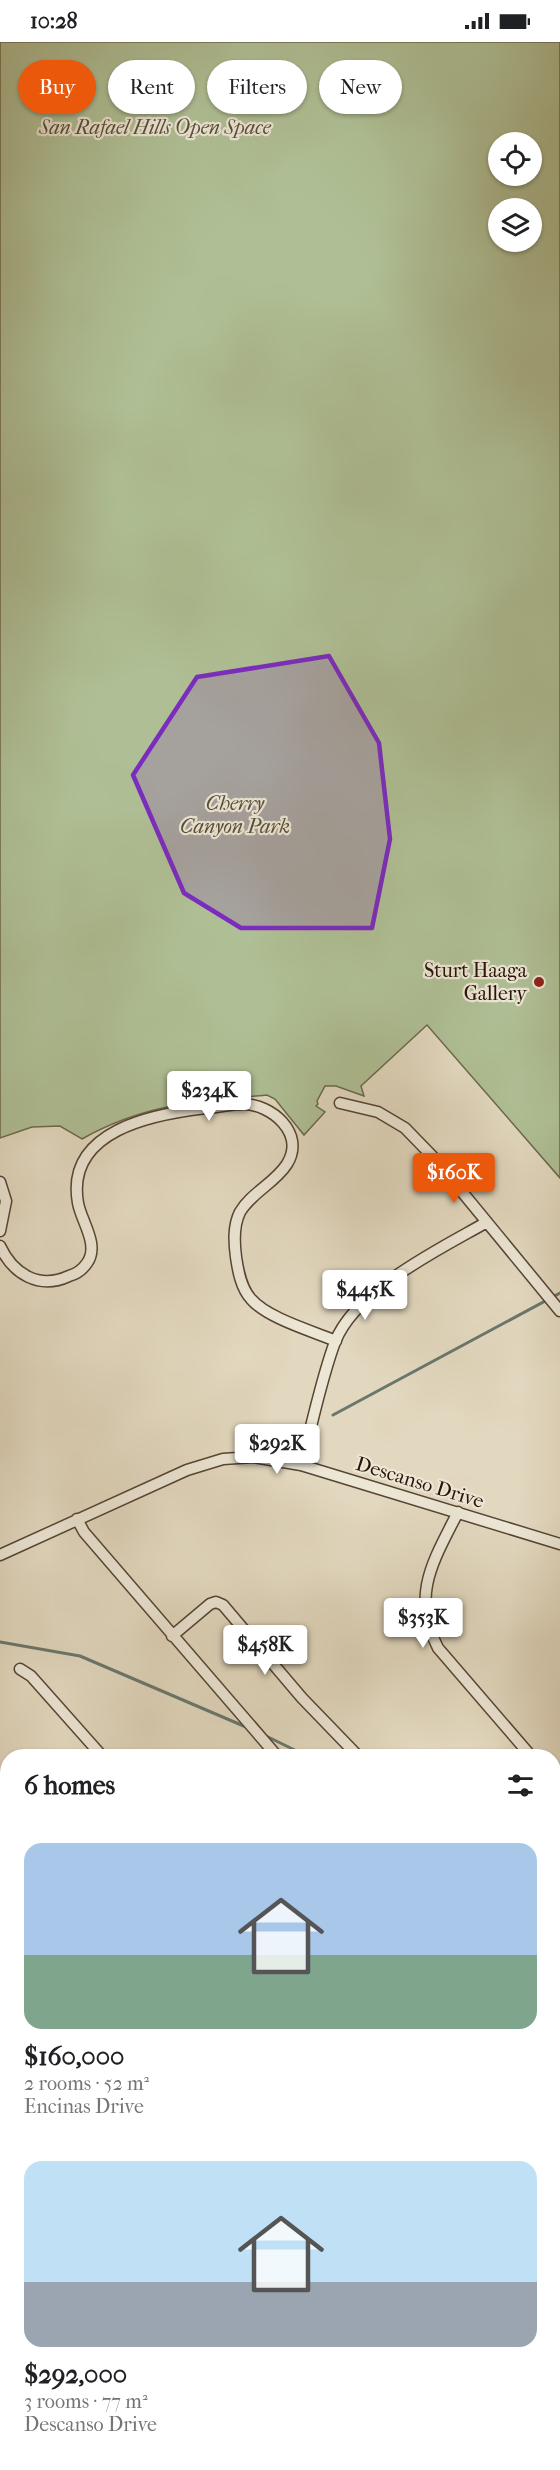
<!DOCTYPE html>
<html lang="en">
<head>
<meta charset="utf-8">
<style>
	:root { --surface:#fff; --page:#f6f6f6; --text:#202124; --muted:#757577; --accent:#ea580c }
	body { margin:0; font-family:"IM FELL French Canon",serif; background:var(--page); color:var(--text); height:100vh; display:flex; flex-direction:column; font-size:22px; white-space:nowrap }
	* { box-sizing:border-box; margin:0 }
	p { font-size:20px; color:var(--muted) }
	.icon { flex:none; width:33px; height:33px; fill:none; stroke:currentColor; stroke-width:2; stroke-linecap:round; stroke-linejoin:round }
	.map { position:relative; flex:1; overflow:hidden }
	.details { position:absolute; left:0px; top:1707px; width:561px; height:722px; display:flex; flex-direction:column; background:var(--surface); border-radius:24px 24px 0 0; box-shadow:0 2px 4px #0004 }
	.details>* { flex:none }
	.hud { position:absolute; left:18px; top:18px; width:525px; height:54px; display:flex; gap:12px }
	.buttons { position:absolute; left:488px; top:90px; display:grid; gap:12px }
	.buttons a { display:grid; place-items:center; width:54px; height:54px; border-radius:50%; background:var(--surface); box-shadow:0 2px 4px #0004; font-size:30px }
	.price { position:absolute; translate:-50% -51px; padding:0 14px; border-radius:6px; background:#fff; color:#222; font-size:20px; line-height:39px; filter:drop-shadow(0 2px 3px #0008) }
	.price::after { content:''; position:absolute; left:50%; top:36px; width:18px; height:14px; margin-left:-9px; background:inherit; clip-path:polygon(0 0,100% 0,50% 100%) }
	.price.active { background:var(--accent); color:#fff }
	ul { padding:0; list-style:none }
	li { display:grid; align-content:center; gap:12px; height:318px; padding:0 24px }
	li span { display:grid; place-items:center; height:186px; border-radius:18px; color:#555 }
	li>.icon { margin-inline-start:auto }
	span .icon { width:108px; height:108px; fill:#fffc; stroke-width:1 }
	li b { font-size:26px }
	h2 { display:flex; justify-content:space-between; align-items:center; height:72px; padding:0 24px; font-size:26px }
	.chip { padding:0 21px; border-radius:27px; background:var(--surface); box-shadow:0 2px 4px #0004; font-size:21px; line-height:54px }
	.chip.active { background:var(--accent); color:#fff }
	.status { display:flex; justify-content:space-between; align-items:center; height:42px; padding:0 30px; background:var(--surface); direction:ltr }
	.status svg { height:16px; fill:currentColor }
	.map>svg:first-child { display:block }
	.green { fill:#afbf95; stroke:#6c684e; stroke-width:1.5; fill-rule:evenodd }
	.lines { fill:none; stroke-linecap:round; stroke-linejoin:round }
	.stream { stroke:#69776d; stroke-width:3 }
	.minor-casing { stroke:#564435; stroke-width:13 }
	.major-casing { stroke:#281207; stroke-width:14 }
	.minor { stroke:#ece6d5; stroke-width:10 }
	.major { stroke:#e2d8bf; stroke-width:12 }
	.marked { fill:#7b2cbf; fill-opacity:0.2; stroke:#7b2cbf; stroke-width:4.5; stroke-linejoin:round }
	.poi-dot { fill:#8f2418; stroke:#ece6d5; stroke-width:2 }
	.labels { text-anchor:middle; stroke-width:4.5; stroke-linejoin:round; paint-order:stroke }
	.park-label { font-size:20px; font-style:italic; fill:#574f39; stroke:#ece6d5 }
	.poi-label { font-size:20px; fill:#281207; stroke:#ece6d5; text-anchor:end }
	.street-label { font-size:20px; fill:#281207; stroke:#ece6d5 }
</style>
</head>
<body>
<div class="status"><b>10:28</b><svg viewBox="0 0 49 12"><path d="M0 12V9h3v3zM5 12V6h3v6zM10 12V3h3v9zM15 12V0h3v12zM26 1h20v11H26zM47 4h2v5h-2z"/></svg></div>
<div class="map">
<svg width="560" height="2428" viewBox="0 0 560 2428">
	<rect width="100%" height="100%" fill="#e2d8bf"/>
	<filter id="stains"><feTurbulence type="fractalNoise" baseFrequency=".00333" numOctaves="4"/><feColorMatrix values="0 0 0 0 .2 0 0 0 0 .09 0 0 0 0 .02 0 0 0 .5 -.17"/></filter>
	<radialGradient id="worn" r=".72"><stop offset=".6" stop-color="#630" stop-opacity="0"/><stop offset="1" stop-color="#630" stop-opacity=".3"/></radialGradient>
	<path class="green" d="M0 0H560V1136L427 983 361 1044 364 1054 336 1044H325L317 1059 318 1062 316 1064 325 1070 304 1093 275 1057 267 1053C198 1059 144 1062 82 1097L60 1084 32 1085 0 1096ZM531 100V134H498V100ZM498 166H531V200H498Z
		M560 1900V2026L554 2018V1906Z"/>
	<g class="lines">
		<path class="stream" d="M333 1373 560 1251
			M0 1600 80 1614 246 1685
			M266 1694 307 1714
			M554 1873 560 1881"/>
		<defs>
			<path id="minor" d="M340 1061 378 1070 405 1086 435 1117 560 1269
				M0 1140 6 1159 0 1189
				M0 1204C13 1232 39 1248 69 1234 76 1232 83 1227 87 1221 100 1203 81 1179 78 1161 65 1088 154 1072 206 1066 218 1065 231 1062 243 1062 271 1062 306 1091 287 1122 275 1141 252 1150 240 1170 233 1184 234 1200 236 1215 238 1229 241 1246 251 1257 267 1276 312 1289 336 1299
				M301 1423C312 1384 321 1337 335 1300 356 1247 440 1207 487 1180
				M458 1470C434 1518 410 1553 438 1606L531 1714
				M77 1477 84 1490 277 1714
				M0 1513 187 1428 223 1417 253 1415 301 1423 560 1502
				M172 1594 210 1562 216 1560 223 1563 302 1656 358 1714
				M20 1627 31 1634 102 1714
				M554 1740 560 1748
				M554 2039 560 2046
				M0 2169 8 2178"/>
			<path id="major" d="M0 1903 8 1912
				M554 2321 560 2319
				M554 2335 560 2334
				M298 2421 304 2428
				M318 2421 323 2428
				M55 2428 87 2421
				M121 2428 153 2421"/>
		</defs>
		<use href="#minor" class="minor-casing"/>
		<use href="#major" class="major-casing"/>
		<use href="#minor" class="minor"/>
		<use href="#major" class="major"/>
	</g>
	<path class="marked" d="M329 614 379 701 390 797 372 886H241L184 851 133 733 197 635Z"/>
	<circle class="poi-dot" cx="539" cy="940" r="6"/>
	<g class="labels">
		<g class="park-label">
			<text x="155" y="92">San Rafael Hills Open Space</text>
			<text x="235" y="768">Cherry<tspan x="235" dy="23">Canyon Park</tspan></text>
		</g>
		<g class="poi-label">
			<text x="527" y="935">Sturt Haaga<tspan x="527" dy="23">Gallery</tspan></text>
		</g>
		<g class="street-label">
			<text transform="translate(420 1440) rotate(17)" y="7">Descanso Drive</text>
		</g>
	</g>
	<rect width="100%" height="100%" filter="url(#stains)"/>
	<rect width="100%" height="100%" fill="url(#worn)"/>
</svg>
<div class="buttons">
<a><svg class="icon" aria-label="locate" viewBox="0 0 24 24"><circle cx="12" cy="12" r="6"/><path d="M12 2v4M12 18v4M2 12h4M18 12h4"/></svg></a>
<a><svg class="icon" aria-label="layers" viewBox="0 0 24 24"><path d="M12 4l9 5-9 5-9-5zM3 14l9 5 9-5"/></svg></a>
</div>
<b class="price" style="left:209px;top:1080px">$234K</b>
<b class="price active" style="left:454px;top:1162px">$160K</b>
<b class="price" style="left:365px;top:1279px">$445K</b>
<b class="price" style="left:277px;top:1433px">$292K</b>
<b class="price" style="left:423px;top:1607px">$353K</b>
<b class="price" style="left:265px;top:1634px">$458K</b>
<div class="hud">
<a class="chip active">Buy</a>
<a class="chip">Rent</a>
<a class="chip">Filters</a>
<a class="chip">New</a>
</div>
<section class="details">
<h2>6 homes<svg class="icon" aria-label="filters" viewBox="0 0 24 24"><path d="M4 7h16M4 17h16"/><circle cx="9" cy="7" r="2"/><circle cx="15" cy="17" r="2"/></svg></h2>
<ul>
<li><span style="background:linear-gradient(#a9c7e8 60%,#7fa58c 0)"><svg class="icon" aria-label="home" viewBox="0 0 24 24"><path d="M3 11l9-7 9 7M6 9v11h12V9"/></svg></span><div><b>$160,000</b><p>2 rooms · 52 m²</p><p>Encinas Drive</p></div></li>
<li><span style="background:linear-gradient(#bfe0f5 65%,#9aa5b1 0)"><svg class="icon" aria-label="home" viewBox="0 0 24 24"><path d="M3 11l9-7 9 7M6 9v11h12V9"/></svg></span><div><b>$292,000</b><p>3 rooms · 77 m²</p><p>Descanso Drive</p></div></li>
</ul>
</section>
</div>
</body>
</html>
